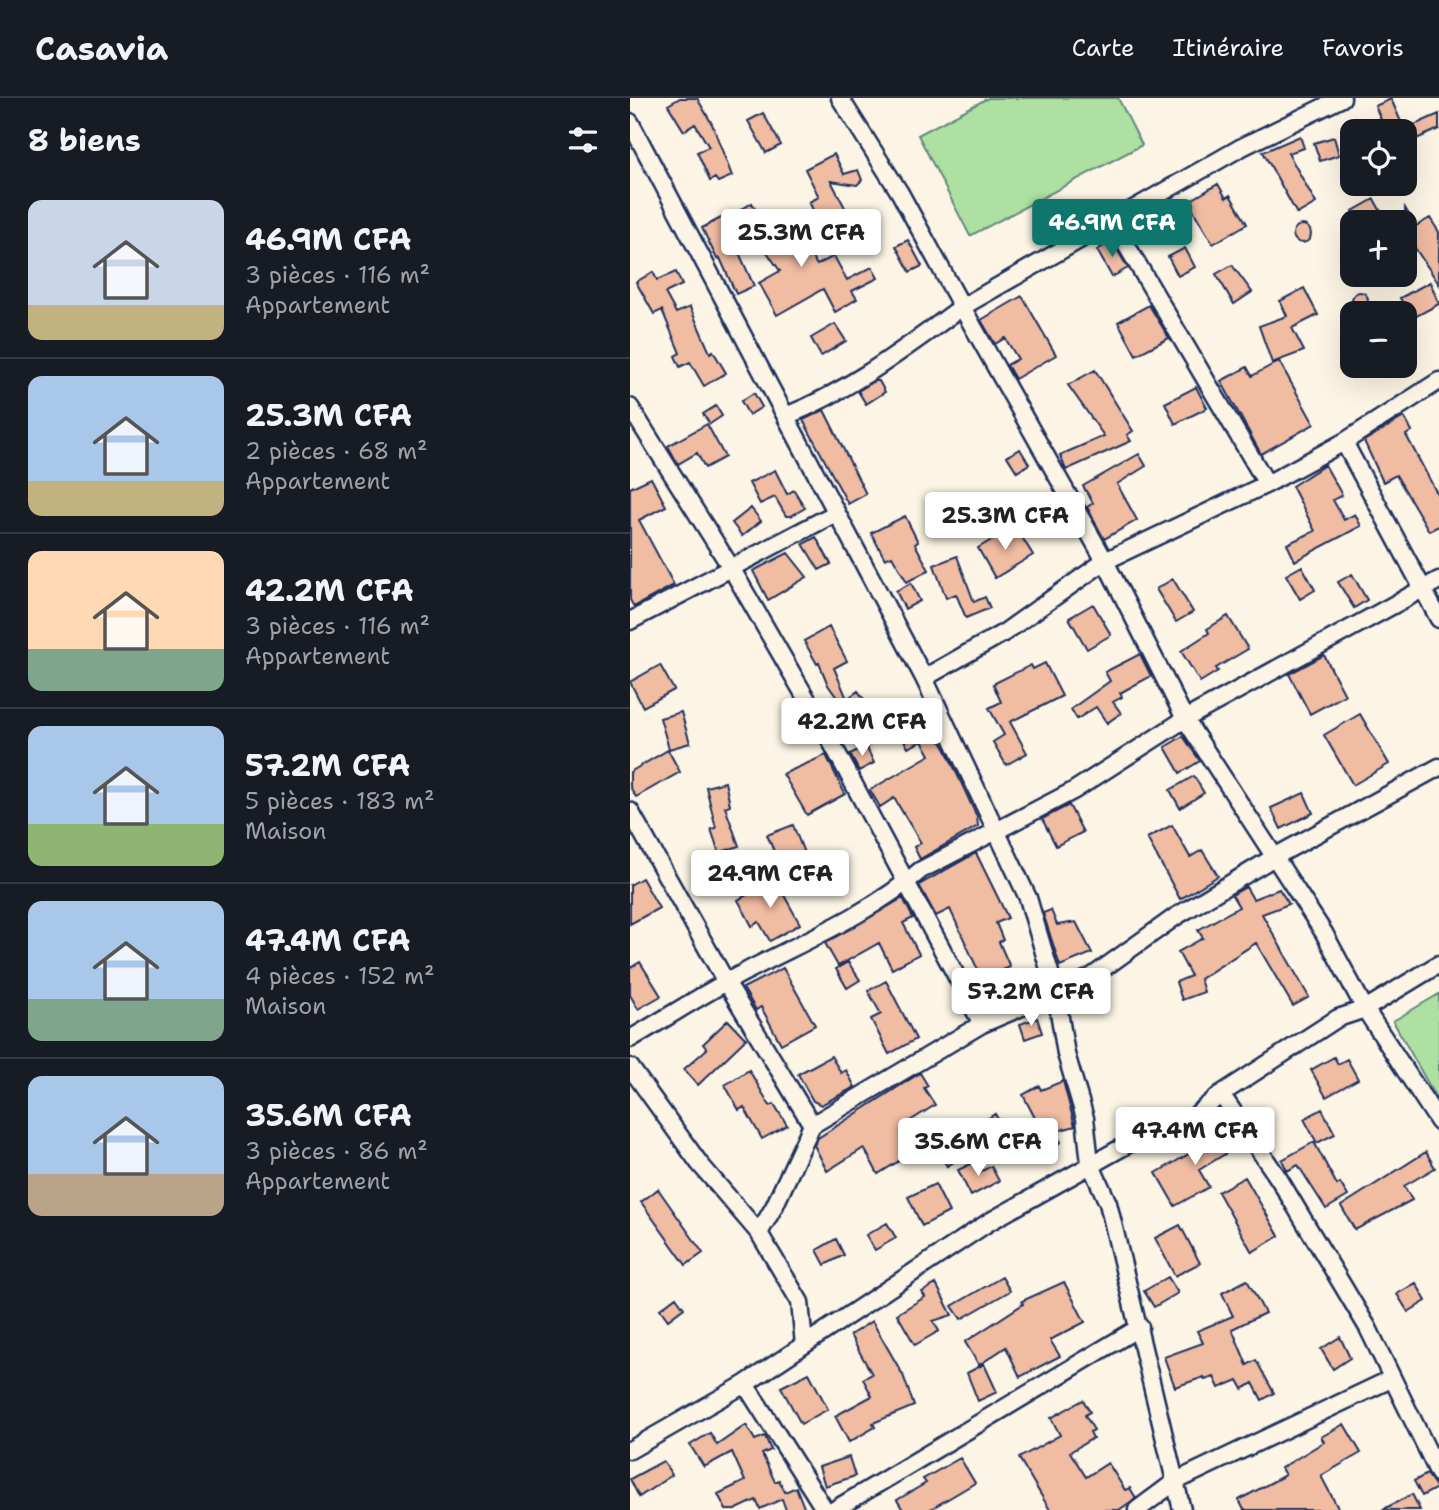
<!DOCTYPE html>
<html lang="fr">
<head>
<meta charset="utf-8">
<style>
	:root { --surface:#171b24; --page:#20242c; --text:#f1f3f6; --muted:#9ea1a6; --line:#363941; --accent:#0f766e }
	body { margin:0; font-family:"Shantell Sans",sans-serif; background:var(--page); color:var(--text); height:100vh; display:flex; flex-direction:column; font-size:26px; white-space:nowrap }
	* { box-sizing:border-box; margin:0 }
	p { font-size:23px; color:var(--muted) }
	.icon { flex:none; width:38px; height:38px; fill:none; stroke:currentColor; stroke-width:2; stroke-linecap:round; stroke-linejoin:round }
	.map { position:relative; flex:1; overflow:hidden }
	.details { display:flex; flex-direction:column; background:var(--surface); width:630px }
	.details>* { flex:none }
	.controls { position:absolute; left:710px; top:21px; display:grid; gap:14px }
	.controls a { display:grid; place-items:center; width:77px; height:77px; border-radius:14px; background:var(--surface); box-shadow:0 7px 28px #0002; font-size:35px }
	.price { position:absolute; translate:-50% -60px; padding:0 16px; border-radius:7px; background:#fff; color:#222; font-size:23px; line-height:46px; filter:drop-shadow(0 2px 4px #0008) }
	.price::after { content:''; position:absolute; left:50%; top:42px; width:21px; height:16px; margin-left:-10px; background:inherit; clip-path:polygon(0 0,100% 0,50% 100%) }
	.price.current { background:var(--accent); color:#fff }
	ul { padding:0; list-style:none }
	li { display:flex; align-items:center; gap:21px; height:175px; padding:0 28px }
	li+li { border-top:2px solid var(--line) }
	li span { display:grid; place-items:center; flex:none; width:196px; height:140px; border-radius:14px; color:#555 }
	li>.icon { margin-inline-start:auto }
	span .icon { width:84px; height:84px; fill:#fffc; stroke-width:1 }
	li b { font-size:30px }
	h2 { display:flex; justify-content:space-between; align-items:center; height:84px; padding:0 28px; font-size:30px }
	header { display:flex; align-items:center; gap:42px; box-sizing:border-box; height:98px; padding:0 35px; background:var(--surface); border-bottom:2px solid var(--line) }
	header strong { font-size:33px }
	nav { display:flex; gap:38px; margin-inline-start:auto; font-size:24px }
	main { display:flex; flex:1; min-height:0 }
	.map>svg:first-child { display:block }
	.green { fill:#aee0a1; stroke:#648880; stroke-width:2 }
	.building { fill:#f0bca2; stroke:#1b2f5e; stroke-width:2 }
	.lines { fill:none; stroke-linecap:round; stroke-linejoin:round }
	.street-casing { stroke:#1b2f5e; stroke-width:21 }
	.street { stroke:#fcf5e5; stroke-width:16 }
</style>
</head>
<body>
<header>
<strong>Casavia</strong>
<nav><a>Carte</a><a>Itinéraire</a><a>Favoris</a></nav>
</header>
<main>
<section class="details">
<h2>8 biens<svg class="icon" aria-label="filters" viewBox="0 0 24 24"><path d="M4 7h16M4 17h16"/><circle cx="9" cy="7" r="2"/><circle cx="15" cy="17" r="2"/></svg></h2>
<ul>
<li><span style="background:linear-gradient(#c9d6e8 75%,#c2b280 0)"><svg class="icon" aria-label="home" viewBox="0 0 24 24"><path d="M3 11l9-7 9 7M6 9v11h12V9"/></svg></span><div><b>46.9M CFA</b><p>3 pièces · 116 m²</p><p>Appartement</p></div></li>
<li><span style="background:linear-gradient(#a9c7e8 75%,#c2b280 0)"><svg class="icon" aria-label="home" viewBox="0 0 24 24"><path d="M3 11l9-7 9 7M6 9v11h12V9"/></svg></span><div><b>25.3M CFA</b><p>2 pièces · 68 m²</p><p>Appartement</p></div></li>
<li><span style="background:linear-gradient(#ffd9b3 70%,#7fa58c 0)"><svg class="icon" aria-label="home" viewBox="0 0 24 24"><path d="M3 11l9-7 9 7M6 9v11h12V9"/></svg></span><div><b>42.2M CFA</b><p>3 pièces · 116 m²</p><p>Appartement</p></div></li>
<li><span style="background:linear-gradient(#a9c7e8 70%,#8fb573 0)"><svg class="icon" aria-label="home" viewBox="0 0 24 24"><path d="M3 11l9-7 9 7M6 9v11h12V9"/></svg></span><div><b>57.2M CFA</b><p>5 pièces · 183 m²</p><p>Maison</p></div></li>
<li><span style="background:linear-gradient(#a9c7e8 70%,#7fa58c 0)"><svg class="icon" aria-label="home" viewBox="0 0 24 24"><path d="M3 11l9-7 9 7M6 9v11h12V9"/></svg></span><div><b>47.4M CFA</b><p>4 pièces · 152 m²</p><p>Maison</p></div></li>
<li><span style="background:linear-gradient(#a9c7e8 70%,#b9a48a 0)"><svg class="icon" aria-label="home" viewBox="0 0 24 24"><path d="M3 11l9-7 9 7M6 9v11h12V9"/></svg></span><div><b>35.6M CFA</b><p>3 pièces · 86 m²</p><p>Appartement</p></div></li>
</ul>
</section>
<div class="map">
<svg width="809" height="1412" viewBox="0 0 809 1412">
	<rect width="100%" height="100%" fill="#fcf5e5"/>
	<filter id="ink" filterUnits="userSpaceOnUse"><feTurbulence type="fractalNoise" baseFrequency=".0143" numOctaves="2"/><feDisplacementMap in="SourceGraphic" scale="14" xChannelSelector="R" yChannelSelector="G"/><feConvolveMatrix kernelMatrix="1 2 1 2 8 2 1 2 1" color-interpolation-filters="sRGB"/></filter>
	<g filter="url(#ink)">
		<path class="green" d="M358 0H488L512 47 340 138 288 37Z
			M809 896V1005L763 923Z"/>
		<path class="building" d="M50 0H67L82 26 102 78 88 84 85 80 80 83 67 54 79 49 65 26 54 33 38 7Z
			M761 1 775 33H756L745 8Z
			M133 15 151 47 136 55 118 23Z
			M809 16V31L775 46V31Z
			M670 38 674 50 658 55 686 105 667 116 633 54Z
			M704 39 709 57 690 63 684 45Z
			M204 56 214 76 228 72 232 82 227 87 201 83 221 121 195 135 179 104 189 99 175 71Z
			M588 86 596 100 600 97 617 126 583 146 558 104Z
			M744 101 754 119 744 124H729L723 113Z
			M122 105 140 135 158 124 187 167 204 158 217 182 242 169 248 180 222 193 227 201 205 214 193 191 147 217 129 185 150 173 109 113Z
			M775 110 786 128 800 120 809 134V186L775 135Z
			M93 119 124 188 106 196 90 160 87 161 72 130Z
			M663 136a9 9 0 1 1 18 0a9 9 0 1 1-18 0Z
			M278 142 292 168 280 174 266 148Z
			M482 143 498 170 482 179 467 152Z
			M555 150 565 169 548 178 538 159Z
			M602 167 622 194 604 206 586 176Z
			M23 174 27 182 46 174 52 187 35 195 46 215 60 209 80 255 83 253 96 275 74 288 60 264 50 269 45 258 50 255 32 212 24 216 6 184Z
			M800 184 809 206 781 221 770 200Z
			M674 190 688 217 662 230 674 253 642 265 629 228 657 218 650 203Z
			M722 202a8 8 0 1 1 16 0a8 8 0 1 1-16 0Z
			M392 198 426 257 385 281 377 267 388 261 375 240 365 246 351 222Z
			M519 207 539 240 506 257 488 224Z
			M205 226 216 243 191 258 181 240Z
			M649 263 684 326 631 356 591 283 617 269 622 278Z
			M465 272 503 333 497 337 501 343 436 372 430 357 474 338 438 287Z
			M245 283H249L255 294 236 306 228 293Z
			M566 289 577 310 545 326 535 305Z
			M124 295 132 309 119 317 111 303Z
			M86 308 92 318 80 326 73 316Z
			M194 312 236 396 218 406 173 322Z
			M774 319 782 333 776 337 809 399V428L799 433 766 377 753 384 734 343Z
			M77 326 95 359 75 370 67 355 48 366 38 348Z
			M390 351 399 366 387 374 377 358Z
			M509 356 516 368 487 386 507 422 474 441 457 409 463 405 453 388Z
			M695 367 712 397 703 402 714 422 725 416 731 428 665 463 657 446 685 433 662 388Z
			M145 372 157 396 164 392 175 410 161 418H156L145 399 130 406 119 385Z
			M21 380 36 408 9 422 44 487 4 509 0 502V390Z
			M121 410 131 423 112 438 102 425Z
			M275 418 288 444 285 446 299 472 277 484 262 458 255 461 241 435Z
			M385 428 403 457 365 480 348 450Z
			M186 439 201 466 189 472 173 446Z
			M158 455 177 479 138 502 123 473Z
			M327 458 344 504 355 499 360 510 336 520 326 496 316 500 304 467Z
			M672 468 685 492 670 501 656 477Z
			M722 476 737 502 724 510 708 484Z
			M543 481 563 514 546 524 526 491Z
			M281 485 290 503 275 511 266 493Z
			M463 506 481 537 457 551 439 520Z
			M598 518 618 551 586 570 588 573 570 584 551 553 579 535 577 531Z
			M199 529 217 563 204 570 217 601 228 593 239 608 222 621 198 587 189 565 187 566 174 543Z
			M510 556 521 578 490 595 492 599 483 604 491 615 477 625 466 609 447 621 441 611 480 583 475 574Z
			M694 557 715 597 680 616 659 576Z
			M415 565 432 598 380 624 397 655 376 667 363 644 374 637 359 610 371 604 363 586 401 567 403 571Z
			M30 567 44 592 13 609 0 584Z
			M289 607 316 652 347 719 348 728 290 761 284 749 291 745 264 700 250 709 240 692 300 657 292 643 278 650 263 621Z
			M51 614 60 645 39 651 30 620Z
			M730 616 759 666 723 687 694 637Z
			M553 638 570 663 550 675 535 649Z
			M236 648 244 665 229 673 220 656Z
			M38 652 50 674 6 699 0 689V674Z
			M196 657 215 696 177 717 153 676Z
			M564 678 574 695 550 710 540 692Z
			M95 684 100 707 95 709 109 748 89 755 81 731 86 730 76 689Z
			M674 695 683 715 651 731 641 710Z
			M439 707 453 734 426 748 412 721Z
			M163 727 174 755 149 765 137 737Z
			M542 727 560 759 572 752 588 778 550 801 517 740Z
			M346 755 378 820 366 825 373 842 369 844 380 869 352 881 320 811 306 818 289 787Z
			M12 780 29 810 0 826V787Z
			M145 781 170 826 140 843 129 824 122 828 108 802Z
			M616 789 623 801 649 791 659 806 632 816 679 899 663 908 626 845 570 881 574 894 552 902 546 884 561 878 548 854 573 840 568 832 609 809 602 797Z
			M273 800 283 820 273 825 289 856 262 871 249 845 208 868 195 845Z
			M421 812 427 827 446 824 462 855 430 868 413 815Z
			M10 864 31 898 8 911 0 897V870Z
			M218 864 230 882 217 890 206 871Z
			M153 870 185 927 151 946 131 909 126 912 113 890Z
			M256 883 286 941 259 956 241 921 251 916 238 893Z
			M407 920 412 935 395 941 390 926Z
			M98 922 116 941 68 987 54 971 77 951 73 946Z
			M201 958 211 975 216 972 225 989 191 1007 183 1003 168 976Z
			M704 959 708 966 717 961 728 981 696 999 681 972Z
			M119 972 140 1008 144 1006 157 1027 132 1041 114 1009 109 1012 95 987Z
			M290 975 298 988 294 990 305 1007 280 1023 293 1048 248 1076 234 1050 197 1073 184 1047 188 1040Z
			M433 983 445 1028 424 1034 431 1044 403 1063 384 1036 406 1022 393 997 409 988 411 992Z
			M692 1011 705 1036 687 1045 674 1021Z
			M365 1016 377 1036 363 1044 352 1024Z
			M597 1028 608 1048 569 1072 579 1089 545 1108 526 1075 579 1044 577 1039Z
			M320 1037 332 1059 317 1068 304 1046Z
			M684 1044 707 1087 710 1085 718 1098 696 1111 668 1067 657 1073 652 1062Z
			M796 1054 805 1070 774 1088 782 1102 725 1132 711 1108Z
			M345 1064 350 1074 361 1068 369 1083 341 1098 328 1072Z
			M615 1079 649 1138 622 1154 588 1094Z
			M305 1086 319 1114 292 1128 278 1099Z
			M28 1091 73 1155 56 1167 11 1104Z
			M257 1125 266 1140 245 1152 236 1137Z
			M550 1127 570 1165 545 1178 525 1140Z
			M206 1141 214 1157 195 1167 187 1152Z
			M372 1179 380 1193 331 1221 322 1208Z
			M538 1179 548 1195 524 1209 514 1193Z
			M617 1182 635 1215 602 1231 617 1267 626 1262 644 1295 632 1302 623 1285 613 1291 608 1282 589 1290 584 1279 575 1282 574 1279 545 1289 534 1259 573 1245 567 1233 603 1218 592 1195Z
			M434 1184 455 1224 420 1242 430 1258 390 1279 376 1249 349 1267 335 1244 393 1206 392 1203Z
			M786 1185 796 1203 778 1214 767 1196Z
			M306 1186 322 1217 303 1223 309 1233 285 1247 267 1216 295 1199 292 1194Z
			M46 1199 54 1210 38 1222 30 1211Z
			M242 1223 273 1277 284 1308 243 1325 245 1329 219 1344 205 1318 242 1298 233 1281 242 1276 220 1237Z
			M710 1239 720 1260 703 1271 691 1251Z
			M354 1266 367 1294 348 1303 337 1275Z
			M179 1275 198 1311 171 1326 151 1289Z
			M453 1302 460 1314 455 1317 464 1332 460 1334 463 1340 440 1354 456 1379 478 1365 495 1392 500 1390 506 1400 489 1412H420L389 1360 430 1337 421 1320Z
			M714 1326 731 1355 691 1378 709 1412H614L609 1402 655 1377 651 1370 694 1344 691 1339Z
			M116 1327 125 1342 135 1338 141 1352 132 1356 145 1384 149 1382 155 1394 166 1389 175 1412H156L152 1401 130 1411 126 1402 105 1412H96L88 1396 115 1383 102 1354 74 1369 60 1347 80 1335 87 1347Z
			M219 1359 225 1378 195 1388 189 1369Z
			M330 1360 345 1385 299 1412H273L267 1402 296 1385 293 1381Z
			M33 1363 42 1377 9 1399 0 1381Z
			M797 1376 807 1390 792 1398 784 1383Z
			M782 1396 790 1412H752Z"/>
		<g class="lines">
			<defs>
				<path id="street" d="M210 0 270 95 332 209 610 50 712 0
					M0 24 294 580 398 800 426 895 436 956 455 1020 460 1065 478 1105 552 1412
					M481 121 637 386
					M0 309 100 468 198 638 352 926
					M156 318C221 292 275 250 332 209L475 463 555 621 694 835 735 911 809 1024
					M714 344 809 283
					M0 523 204 416
					M294 580 375 534 475 463 637 386 714 344 809 521
					M0 713 96 884 182 1027
					M0 941C38 919 76 894 115 874 174 843 240 816 291 772L443 693 555 621 809 482
					M0 969 69 1065 129 1135 170 1204 174 1247
					M591 996 649 1081 738 1230 809 1376
					M129 1135 144 1109 182 1027 352 926 460 880 545 819 646 758 809 669
					M115 1286 195 1412
					M0 1352 115 1286 359 1124 500 1045 554 1027 591 996 708 920 735 911 809 866
					M204 1412 510 1229
					M507 1412 546 1383 761 1281"/>
			</defs>
			<use href="#street" class="street-casing"/>
			<use href="#street" class="street"/>
		</g>
	</g>
</svg>
<div class="controls">
<a><svg class="icon" aria-label="locate" viewBox="0 0 24 24"><circle cx="12" cy="12" r="6"/><path d="M12 2v4M12 18v4M2 12h4M18 12h4"/></svg></a>
<a>+</a>
<a>−</a>
</div>
<b class="price current" style="left:482px;top:161px">46.9M CFA</b>
<b class="price" style="left:171px;top:171px">25.3M CFA</b>
<b class="price" style="left:375px;top:454px">25.3M CFA</b>
<b class="price" style="left:232px;top:660px">42.2M CFA</b>
<b class="price" style="left:140px;top:812px">24.9M CFA</b>
<b class="price" style="left:401px;top:930px">57.2M CFA</b>
<b class="price" style="left:565px;top:1069px">47.4M CFA</b>
<b class="price" style="left:348px;top:1080px">35.6M CFA</b>
</div>
</main>
</body>
</html>
